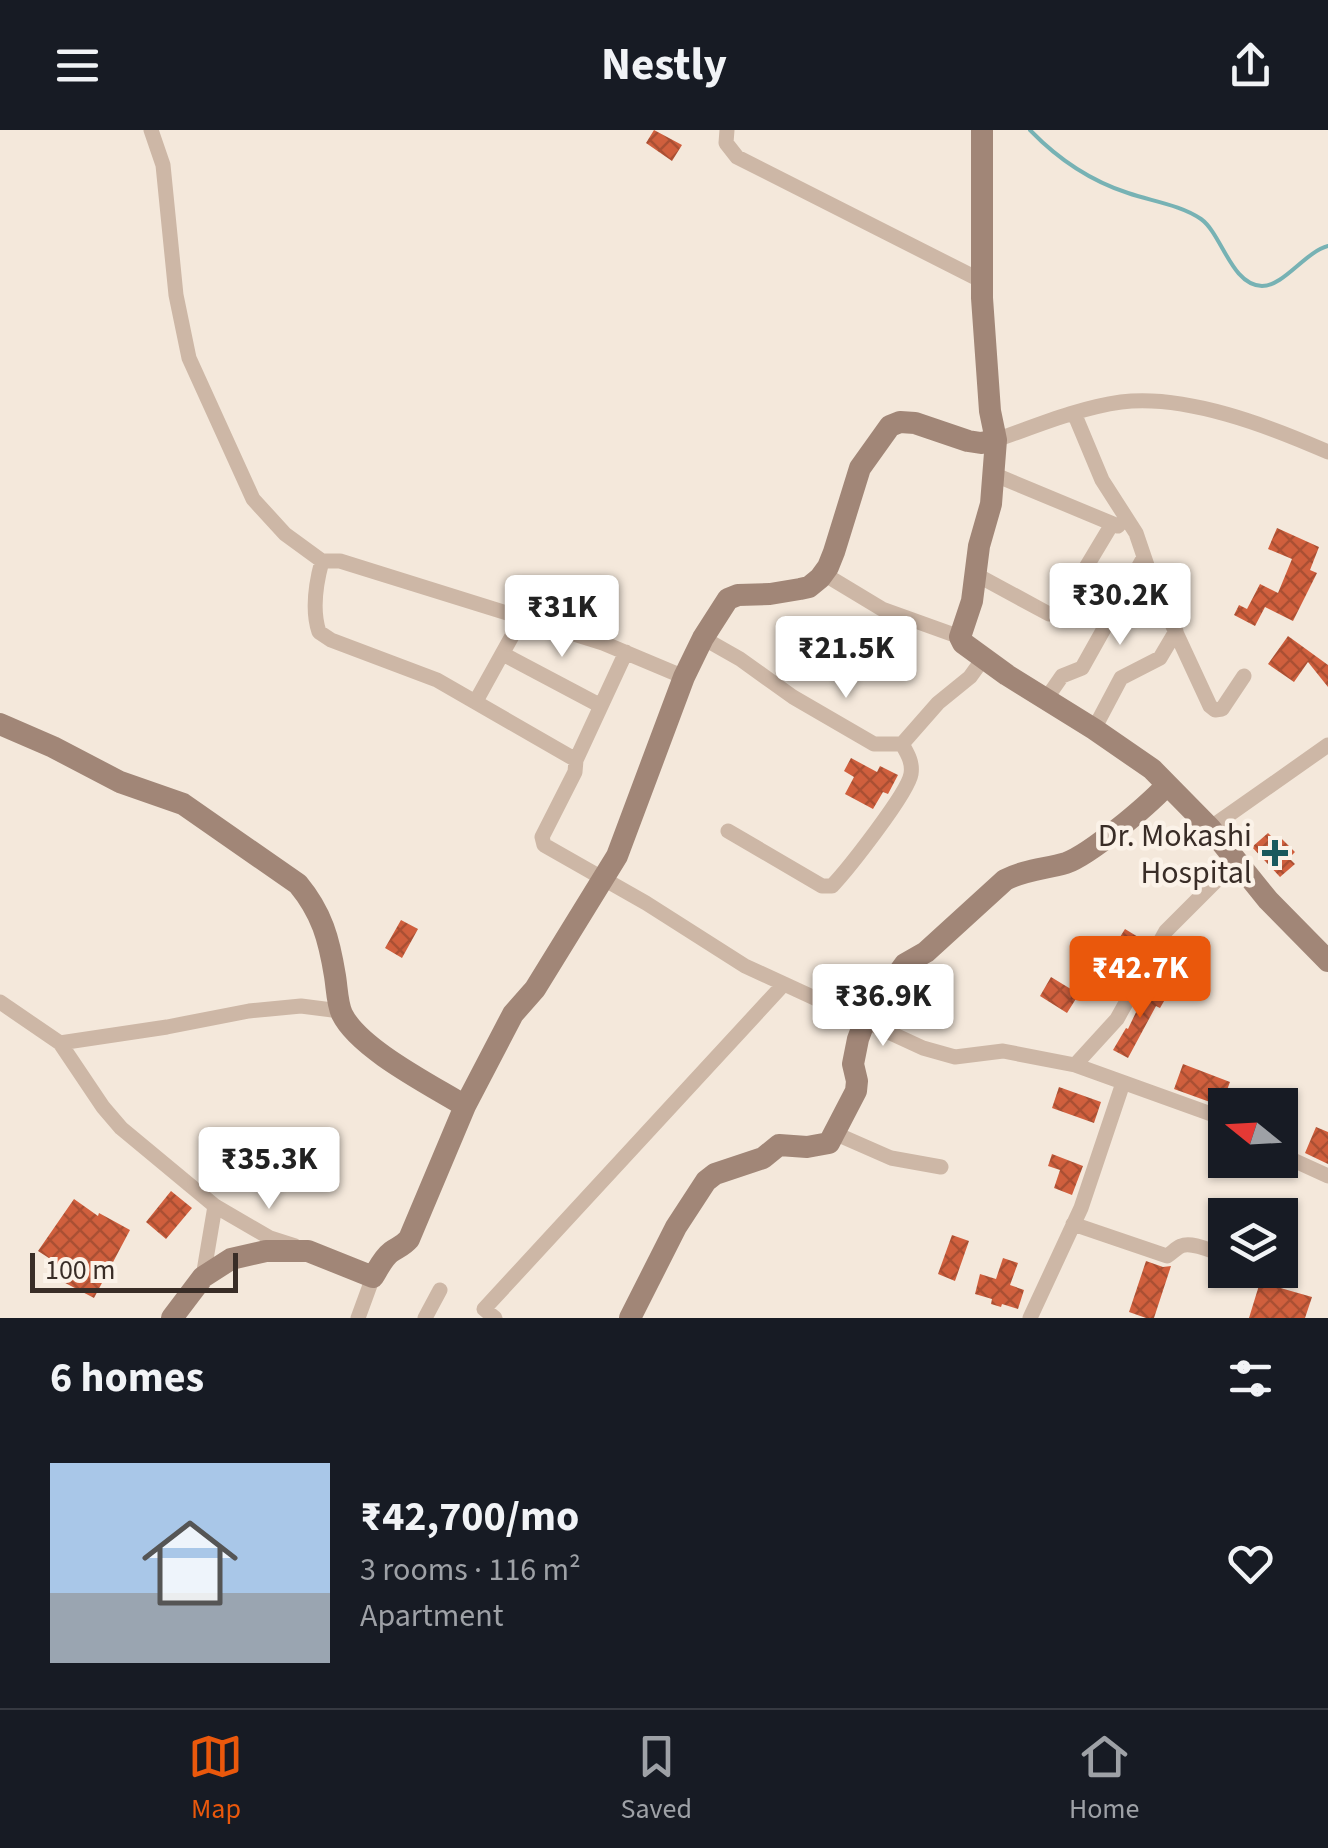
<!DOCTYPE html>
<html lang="en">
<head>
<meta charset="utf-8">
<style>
	:root { --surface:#171b24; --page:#242831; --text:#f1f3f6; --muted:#9ea1a6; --line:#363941; --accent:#ea580c }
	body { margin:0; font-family:"Source Sans 3",sans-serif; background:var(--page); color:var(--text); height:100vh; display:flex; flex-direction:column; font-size:38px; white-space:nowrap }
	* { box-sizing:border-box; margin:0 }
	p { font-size:32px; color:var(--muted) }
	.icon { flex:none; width:55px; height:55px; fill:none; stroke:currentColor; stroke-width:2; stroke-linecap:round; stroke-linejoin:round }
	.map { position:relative; height:1188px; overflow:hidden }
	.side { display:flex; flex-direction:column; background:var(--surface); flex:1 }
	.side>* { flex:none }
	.needle { width:65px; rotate:288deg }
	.fabs { position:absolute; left:1208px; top:958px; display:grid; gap:20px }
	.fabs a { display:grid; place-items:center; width:90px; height:90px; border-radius:0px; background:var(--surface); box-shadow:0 2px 8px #0004; font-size:50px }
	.scale { position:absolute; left:30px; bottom:25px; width:208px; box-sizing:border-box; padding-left:10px; border:5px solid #392d27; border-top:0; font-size:28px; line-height:35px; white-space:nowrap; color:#392d27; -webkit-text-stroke:8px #fbf2e8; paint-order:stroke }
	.price { position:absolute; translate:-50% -85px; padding:0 22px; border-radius:10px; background:#fff; color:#222; font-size:32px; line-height:65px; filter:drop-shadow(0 2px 5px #0008) }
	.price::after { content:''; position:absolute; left:50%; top:60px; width:30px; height:22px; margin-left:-15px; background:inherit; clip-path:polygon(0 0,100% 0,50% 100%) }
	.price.current { background:var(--accent); color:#fff }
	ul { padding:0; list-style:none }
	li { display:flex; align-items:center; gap:30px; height:250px; padding:0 50px }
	li span { display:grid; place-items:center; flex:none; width:280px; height:200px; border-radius:0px; color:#555 }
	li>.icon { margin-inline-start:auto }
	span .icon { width:120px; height:120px; fill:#fffc; stroke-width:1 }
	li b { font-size:42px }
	h2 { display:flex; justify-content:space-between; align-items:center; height:120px; padding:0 50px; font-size:42px }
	header { display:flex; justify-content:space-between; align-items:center; height:130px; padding:0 50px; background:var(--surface); font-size:45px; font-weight:700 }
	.dock { display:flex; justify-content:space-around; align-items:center; height:140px; border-top:2px solid var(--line); background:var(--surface); font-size:28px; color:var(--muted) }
	.dock a { display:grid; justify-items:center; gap:5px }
	.dock .current { color:var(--accent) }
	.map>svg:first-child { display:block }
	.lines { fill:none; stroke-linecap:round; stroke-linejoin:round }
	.stream { stroke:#77b2b4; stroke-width:4 }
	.building { fill:url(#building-cross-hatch) }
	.street { stroke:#cdb7a6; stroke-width:15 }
	.secondary { stroke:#a18677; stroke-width:22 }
	.poi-dot { fill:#195a5e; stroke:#fbf2e8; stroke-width:4 }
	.labels { text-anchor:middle; stroke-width:9; stroke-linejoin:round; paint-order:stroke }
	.poi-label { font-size:32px; fill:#392d27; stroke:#fbf2e8; text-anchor:end }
</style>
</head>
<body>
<header><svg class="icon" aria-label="menu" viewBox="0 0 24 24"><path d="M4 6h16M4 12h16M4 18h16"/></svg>Nestly<svg class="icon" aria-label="share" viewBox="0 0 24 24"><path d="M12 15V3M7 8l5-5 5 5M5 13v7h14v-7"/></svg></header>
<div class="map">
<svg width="1328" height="1188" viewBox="0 0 1328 1188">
	<defs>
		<pattern id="building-cross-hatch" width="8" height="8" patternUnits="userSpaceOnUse" patternTransform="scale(2.5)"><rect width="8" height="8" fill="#d05f3d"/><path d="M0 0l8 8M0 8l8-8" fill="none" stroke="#aa4f33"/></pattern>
	</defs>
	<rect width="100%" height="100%" fill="#f4e8db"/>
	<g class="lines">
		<path class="stream" d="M1030 0C1057 28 1091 51 1128 63 1151 71 1181 75 1201 89 1222 104 1231 155 1262 156 1284 156 1305 122 1328 116"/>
	</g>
	<path class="building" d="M654 0 682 15 672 31 646 13Z
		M1277 398 1319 417 1310 440 1317 443 1293 491 1265 477 1255 496 1234 485 1239 475 1247 479 1260 454 1278 463 1292 429 1268 419Z
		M1288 506 1328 535V557L1308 532 1294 552 1268 534Z
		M851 628 877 642 880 636 898 645 888 664 883 662 873 679 845 664 854 647 844 641Z
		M1268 703 1277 712 1281 708 1295 722 1289 728 1295 734 1280 747 1252 717Z
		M401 790 418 799 402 828 385 818Z
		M1125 799 1143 810 1125 839 1107 828Z
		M1051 847 1079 864 1067 883 1040 866Z
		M1149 855 1167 866 1160 878 1156 876 1128 928 1113 920 1126 898 1128 899Z
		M1183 934 1230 952 1221 976 1174 959Z
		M1059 957 1101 972 1094 993 1052 978Z
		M1316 997 1328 1002V1034L1305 1023Z
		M1052 1024 1083 1036 1072 1065 1054 1058 1060 1040 1048 1036Z
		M171 1061 192 1078 166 1109 146 1092Z
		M74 1069 98 1086 99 1083 130 1100 94 1168 48 1144 55 1132 38 1121Z
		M952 1105 969 1111 955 1151 938 1144Z
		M1003 1128 1018 1133 1010 1155 1024 1160 1018 1179 1002 1174 1001 1177 991 1174 992 1169 975 1164 980 1144 996 1149Z
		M1146 1131 1163 1137 1171 1136 1154 1188H1146L1129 1182Z
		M1260 1152 1312 1167 1305 1188H1249Z"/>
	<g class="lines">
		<path class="street" d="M151 0 163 35 176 165 189 228 253 369 285 404 322 431C316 453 312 481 319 502L331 510 437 550 576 630 575 642 542 707 544 715 646 773 745 836 923 918 955 927 1003 921 1075 935 1225 989
			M727 0 726 13 737 27 982 151
			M1074 283 1102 350 1136 403 1153 453 1210 576 1215 580 1222 579 1244 546
			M996 310C1036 296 1078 278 1121 272 1186 264 1269 296 1328 322
			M993 344 1118 396
			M322 431H340L603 513 684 547
			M824 444 882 479 960 507
			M977 445 1049 484 1056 483 1061 479 1112 394
			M703 508 740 529 793 567 874 614H902L938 573 970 547 983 529
			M503 524 601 576
			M1046 569 1062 546 1082 538 1143 429
			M476 571 522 488
			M1094 599 1121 548 1160 528 1176 501
			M576 630 626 522
			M1210 698 1328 615
			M728 701 822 756H832C848 739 908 663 911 644 913 632 907 623 902 614
			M0 872 60 913
			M1075 935 1117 889 1166 801 1235 732
			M834 1003 891 1028 941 1037
			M1280 1017 1293 1030 1328 1046
			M215 1076 270 1108 295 1116
			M1073 1094 1167 1126C1172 1123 1176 1118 1181 1116 1192 1111 1213 1122 1224 1125
			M203 1147 215 1076 121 998 103 977 60 913 167 897 249 881 301 876 340 881
			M358 1188 373 1147
			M425 1188 440 1160
			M495 1188 484 1179 783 855
			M1030 1188 1081 1078 1123 953"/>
		<path class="secondary" d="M982 0V168L990 281 996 310 991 374 979 416 972 471 960 507 963 513 1007 545 1094 599 1152 639 1210 698 1268 770 1328 831
			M0 594 53 617 120 652 183 674 298 754C322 783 329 809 335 846 337 858 337 873 342 884 359 919 431 955 465 976
			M172 1188 203 1147 231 1129 266 1121H308L373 1147C378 1139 383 1128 391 1122 398 1117 403 1116 409 1109L465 976 513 884 535 859 617 726 684 547 703 508 728 469 738 465 770 464 800 459 809 457 820 448 828 437 834 422 860 338 890 296 900 292 915 293 968 311 981 313 996 310
			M630 1188 676 1097 706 1051 715 1044 763 1028 779 1015 807 1017 829 1013 856 961 857 951 853 934 858 909 864 893 876 874 905 834 926 822 1005 750C1024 740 1045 739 1066 733 1091 724 1147 676 1166 656"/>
	</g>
	<path class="poi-dot" d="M1270 708h10v10h10v10h-10v10h-10v-10h-10v-10h10z"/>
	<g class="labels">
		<g class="poi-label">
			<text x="1252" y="716">Dr. Mokashi<tspan x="1252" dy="37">Hospital</tspan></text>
		</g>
	</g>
</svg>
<div class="fabs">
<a><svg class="needle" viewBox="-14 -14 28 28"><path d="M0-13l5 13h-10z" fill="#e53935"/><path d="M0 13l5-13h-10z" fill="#9ea1a6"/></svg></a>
<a><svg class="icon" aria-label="layers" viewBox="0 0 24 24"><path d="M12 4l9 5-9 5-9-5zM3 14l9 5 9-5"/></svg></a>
</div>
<div class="scale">100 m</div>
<b class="price" style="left:1120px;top:518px">₹30.2K</b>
<b class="price" style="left:562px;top:530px">₹31K</b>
<b class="price" style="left:846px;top:571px">₹21.5K</b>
<b class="price current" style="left:1140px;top:891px">₹42.7K</b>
<b class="price" style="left:883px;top:919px">₹36.9K</b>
<b class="price" style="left:269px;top:1082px">₹35.3K</b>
</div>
<section class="side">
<h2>6 homes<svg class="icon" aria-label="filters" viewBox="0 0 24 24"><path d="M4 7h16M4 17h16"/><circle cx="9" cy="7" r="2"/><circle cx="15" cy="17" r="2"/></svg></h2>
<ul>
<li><span style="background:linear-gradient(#a9c7e8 65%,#9aa5b1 0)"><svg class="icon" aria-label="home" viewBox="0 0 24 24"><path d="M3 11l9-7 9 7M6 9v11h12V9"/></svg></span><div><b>₹42,700/mo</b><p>3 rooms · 116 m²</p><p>Apartment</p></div><svg class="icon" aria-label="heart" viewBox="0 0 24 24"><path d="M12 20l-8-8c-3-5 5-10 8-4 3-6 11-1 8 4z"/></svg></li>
</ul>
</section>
<nav class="dock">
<a class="current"><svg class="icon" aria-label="map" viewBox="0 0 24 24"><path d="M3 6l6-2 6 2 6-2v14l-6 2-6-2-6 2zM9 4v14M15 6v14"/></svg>Map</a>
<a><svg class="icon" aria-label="saved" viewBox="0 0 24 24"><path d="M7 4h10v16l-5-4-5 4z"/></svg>Saved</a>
<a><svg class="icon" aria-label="home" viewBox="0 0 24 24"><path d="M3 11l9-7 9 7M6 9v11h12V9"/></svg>Home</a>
</nav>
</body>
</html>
